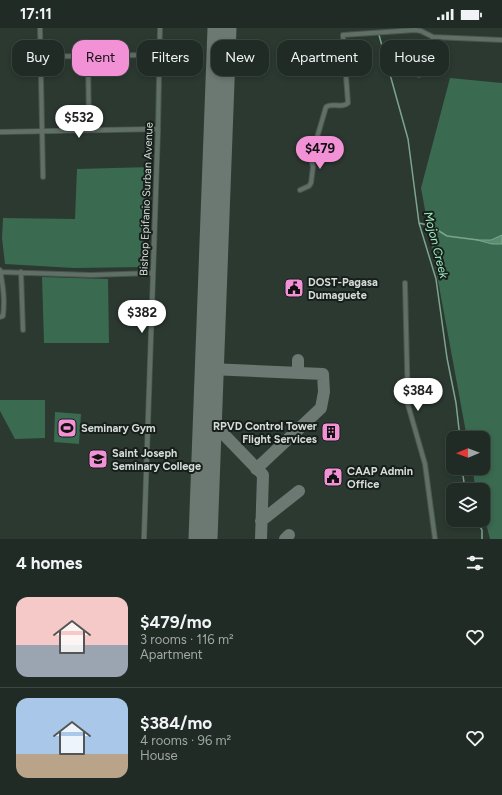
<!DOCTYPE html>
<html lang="en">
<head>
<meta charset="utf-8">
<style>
	:root { --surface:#202b25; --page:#2d3732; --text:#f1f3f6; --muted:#a2a7a7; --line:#3d4742; --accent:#f291d6 }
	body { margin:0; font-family:Figtree,sans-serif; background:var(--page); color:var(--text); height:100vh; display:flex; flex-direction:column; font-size:15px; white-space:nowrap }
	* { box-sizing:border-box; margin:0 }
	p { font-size:13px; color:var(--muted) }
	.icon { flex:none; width:22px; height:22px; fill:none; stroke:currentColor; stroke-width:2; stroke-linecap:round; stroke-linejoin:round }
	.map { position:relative; height:511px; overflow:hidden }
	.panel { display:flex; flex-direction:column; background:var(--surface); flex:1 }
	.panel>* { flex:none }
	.banner { position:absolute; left:12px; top:12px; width:478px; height:36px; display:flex; gap:8px }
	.needle { width:26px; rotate:269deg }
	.tools { position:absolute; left:446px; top:403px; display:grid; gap:8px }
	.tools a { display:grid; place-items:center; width:44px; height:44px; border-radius:8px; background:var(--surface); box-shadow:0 2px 6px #0003,0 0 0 1px var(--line); font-size:20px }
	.price { position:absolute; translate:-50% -34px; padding:0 9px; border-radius:14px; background:#fff; color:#222; font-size:13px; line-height:26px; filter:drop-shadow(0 1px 2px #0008) }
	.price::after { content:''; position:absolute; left:50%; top:24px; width:12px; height:9px; margin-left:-6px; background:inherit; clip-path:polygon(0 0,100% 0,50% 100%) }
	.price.active { background:var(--accent); color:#111 }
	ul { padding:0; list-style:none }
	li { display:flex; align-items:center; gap:12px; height:100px; padding:0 16px }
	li+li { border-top:1px solid var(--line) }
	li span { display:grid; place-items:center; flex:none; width:112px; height:80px; border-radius:12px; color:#555 }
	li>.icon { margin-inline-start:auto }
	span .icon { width:48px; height:48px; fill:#fffc; stroke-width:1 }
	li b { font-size:17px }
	h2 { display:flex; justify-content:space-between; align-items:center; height:48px; padding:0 16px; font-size:17px }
	.pill { padding:0 14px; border-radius:12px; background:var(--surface); box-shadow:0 2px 6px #0003,0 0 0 1px var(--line); font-size:14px; line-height:36px }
	.pill.active { background:var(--accent); color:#111 }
	.status { display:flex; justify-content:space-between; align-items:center; height:28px; padding:0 20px; background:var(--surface); direction:ltr }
	.status svg { height:11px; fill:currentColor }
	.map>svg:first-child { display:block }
	.green { fill:#3a6a50 }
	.water { fill:#588d6f; stroke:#7da58e }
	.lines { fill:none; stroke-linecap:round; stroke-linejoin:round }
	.stream { stroke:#7da58e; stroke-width:1.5 }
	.taxiway { stroke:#6c7872; stroke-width:12 }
	.runway { stroke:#6c7872; stroke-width:29 }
	.minor-casing { stroke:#49554e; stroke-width:6 }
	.tertiary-casing { stroke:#49554e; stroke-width:6 }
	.minor { stroke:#607066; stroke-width:4 }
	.tertiary { stroke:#607066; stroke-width:4.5 }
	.labels { text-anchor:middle; stroke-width:4; stroke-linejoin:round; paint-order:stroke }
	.street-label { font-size:11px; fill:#d4dcd7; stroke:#181f1b }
	.poi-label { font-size:11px; font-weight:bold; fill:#d4dcd7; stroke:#181f1b; text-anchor:start }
	.water-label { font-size:12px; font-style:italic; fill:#a1f3c5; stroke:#181f1b }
</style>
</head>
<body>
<div class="status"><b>17:11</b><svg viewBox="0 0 49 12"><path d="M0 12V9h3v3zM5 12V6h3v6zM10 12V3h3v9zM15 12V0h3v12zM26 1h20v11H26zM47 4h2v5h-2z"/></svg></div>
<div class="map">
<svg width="502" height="511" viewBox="0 0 502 511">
	<rect width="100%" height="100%" fill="#2b3931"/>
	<path class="green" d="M450 50 502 55V511H490L483 484V462H476L472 440H483V410H467L421 160Z
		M151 139 147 239 74 240 5 236 2 210 3 190 75 191 77 141Z
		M42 249 108 251 109 315H44Z
		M0 372H45V410L15 411 0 383Z
		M55 384 81 386 79 416 54 414Z"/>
	<path class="water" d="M502 207V216H492L477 212H491Z"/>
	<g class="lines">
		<path class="stream" d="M379 7 408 111 419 195 436 251 447 330 456 375 460 410
			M419 195 431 198 447 208 478 212
			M462 440 465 462
			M476 492 482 502V511"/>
		<path class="taxiway" d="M210 341 323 346 324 364 321 380 256 441
			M298 345V332
			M208 390 263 447 261 511
			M261 493 299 463
			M285 511 289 507"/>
		<path class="runway" d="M203 511 222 0"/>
		<defs>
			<path id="minor" d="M40 0 43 149
				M41 28C75 29 109 27 143 27
				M88 29 89 102
				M419 47 418 36 432 18 433 9
				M158 101 160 0
				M300 162 309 158 311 155 313 139 311 130 326 79C332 74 342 81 348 75L343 7 415 2 421 3 433 9 502 12
				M0 244 91 247 153 245
				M21 244 23 302
				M405 255 408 377 425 436 435 511
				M0 289 3 288C5 271 3 258 0 242"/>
			<path id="tertiary" d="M0 104 158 101 144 511"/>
		</defs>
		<use href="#minor" class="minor-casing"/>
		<use href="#tertiary" class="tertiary-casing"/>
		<use href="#minor" class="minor"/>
		<use href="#tertiary" class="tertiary"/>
	</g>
	<defs>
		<symbol id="civic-square" viewBox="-11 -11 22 22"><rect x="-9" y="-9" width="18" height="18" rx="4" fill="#f291d6" stroke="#181f1b"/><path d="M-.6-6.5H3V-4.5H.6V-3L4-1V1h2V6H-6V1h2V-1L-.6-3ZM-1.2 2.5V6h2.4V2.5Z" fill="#111"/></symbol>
		<symbol id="stadium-square" viewBox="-11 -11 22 22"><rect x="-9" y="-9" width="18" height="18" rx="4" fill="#f291d6" stroke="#181f1b"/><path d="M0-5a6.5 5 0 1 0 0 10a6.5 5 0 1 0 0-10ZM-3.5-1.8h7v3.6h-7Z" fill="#111"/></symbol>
		<symbol id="building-square" viewBox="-11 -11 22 22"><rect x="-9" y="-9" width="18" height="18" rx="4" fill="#f291d6" stroke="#181f1b"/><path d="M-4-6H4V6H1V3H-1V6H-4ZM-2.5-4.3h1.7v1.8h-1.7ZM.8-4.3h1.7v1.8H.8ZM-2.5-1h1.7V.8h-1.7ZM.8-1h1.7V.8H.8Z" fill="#111"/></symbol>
		<symbol id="university-square" viewBox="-11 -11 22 22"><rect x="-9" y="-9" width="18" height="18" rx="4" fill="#f291d6" stroke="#181f1b"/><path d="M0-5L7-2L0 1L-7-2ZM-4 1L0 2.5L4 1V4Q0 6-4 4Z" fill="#111"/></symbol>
	</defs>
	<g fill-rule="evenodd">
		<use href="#civic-square" x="283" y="249" width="22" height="22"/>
		<use href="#stadium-square" x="56" y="389" width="22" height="22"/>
		<use href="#building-square" x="320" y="393" width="22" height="22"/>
		<use href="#university-square" x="87" y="420" width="22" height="22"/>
		<use href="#civic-square" x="322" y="438" width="22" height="22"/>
	</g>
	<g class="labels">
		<g class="street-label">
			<text transform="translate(146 171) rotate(-88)" y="4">Bishop Epifanio Surban Avenue</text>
		</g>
		<g class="poi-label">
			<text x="308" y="258">DOST-Pagasa<tspan x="308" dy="13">Dumaguete</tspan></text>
			<text x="317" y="402" text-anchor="end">RPVD Control Tower<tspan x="317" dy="13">Flight Services</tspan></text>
			<text x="81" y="404">Seminary Gym</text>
			<text x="112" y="429">Saint Joseph<tspan x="112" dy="13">Seminary College</tspan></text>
			<text x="347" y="447">CAAP Admin<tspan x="347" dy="13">Office</tspan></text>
		</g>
		<g class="water-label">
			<text transform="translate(436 217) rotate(76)" y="4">Mojon Creek</text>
		</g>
	</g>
</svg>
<div class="tools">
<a><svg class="needle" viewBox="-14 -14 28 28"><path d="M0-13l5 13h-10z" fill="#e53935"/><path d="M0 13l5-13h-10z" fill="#a2a7a7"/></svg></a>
<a><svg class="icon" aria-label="layers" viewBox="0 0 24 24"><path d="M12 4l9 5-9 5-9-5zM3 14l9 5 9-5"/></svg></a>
</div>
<b class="price" style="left:79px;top:111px">$532</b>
<b class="price active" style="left:320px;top:142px">$479</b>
<b class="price" style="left:142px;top:306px">$382</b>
<b class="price" style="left:418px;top:384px">$384</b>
<div class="banner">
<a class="pill">Buy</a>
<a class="pill active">Rent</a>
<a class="pill">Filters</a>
<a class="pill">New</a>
<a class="pill">Apartment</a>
<a class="pill">House</a>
</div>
</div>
<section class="panel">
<h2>4 homes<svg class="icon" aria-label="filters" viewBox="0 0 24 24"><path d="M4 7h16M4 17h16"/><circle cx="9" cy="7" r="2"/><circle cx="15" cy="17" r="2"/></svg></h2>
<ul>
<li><span style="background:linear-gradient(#f6c9c9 60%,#9aa5b1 0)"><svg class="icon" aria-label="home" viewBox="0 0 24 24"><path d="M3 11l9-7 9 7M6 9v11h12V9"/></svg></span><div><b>$479/mo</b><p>3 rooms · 116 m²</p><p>Apartment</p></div><svg class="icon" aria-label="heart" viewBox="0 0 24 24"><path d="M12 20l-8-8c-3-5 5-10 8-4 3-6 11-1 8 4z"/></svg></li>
<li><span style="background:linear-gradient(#a9c7e8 70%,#b9a48a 0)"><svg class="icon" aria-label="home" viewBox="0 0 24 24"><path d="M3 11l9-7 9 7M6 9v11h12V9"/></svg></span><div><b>$384/mo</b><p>4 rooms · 96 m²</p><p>House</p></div><svg class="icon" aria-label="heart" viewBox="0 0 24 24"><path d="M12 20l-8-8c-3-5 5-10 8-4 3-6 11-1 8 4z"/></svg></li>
</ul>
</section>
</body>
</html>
